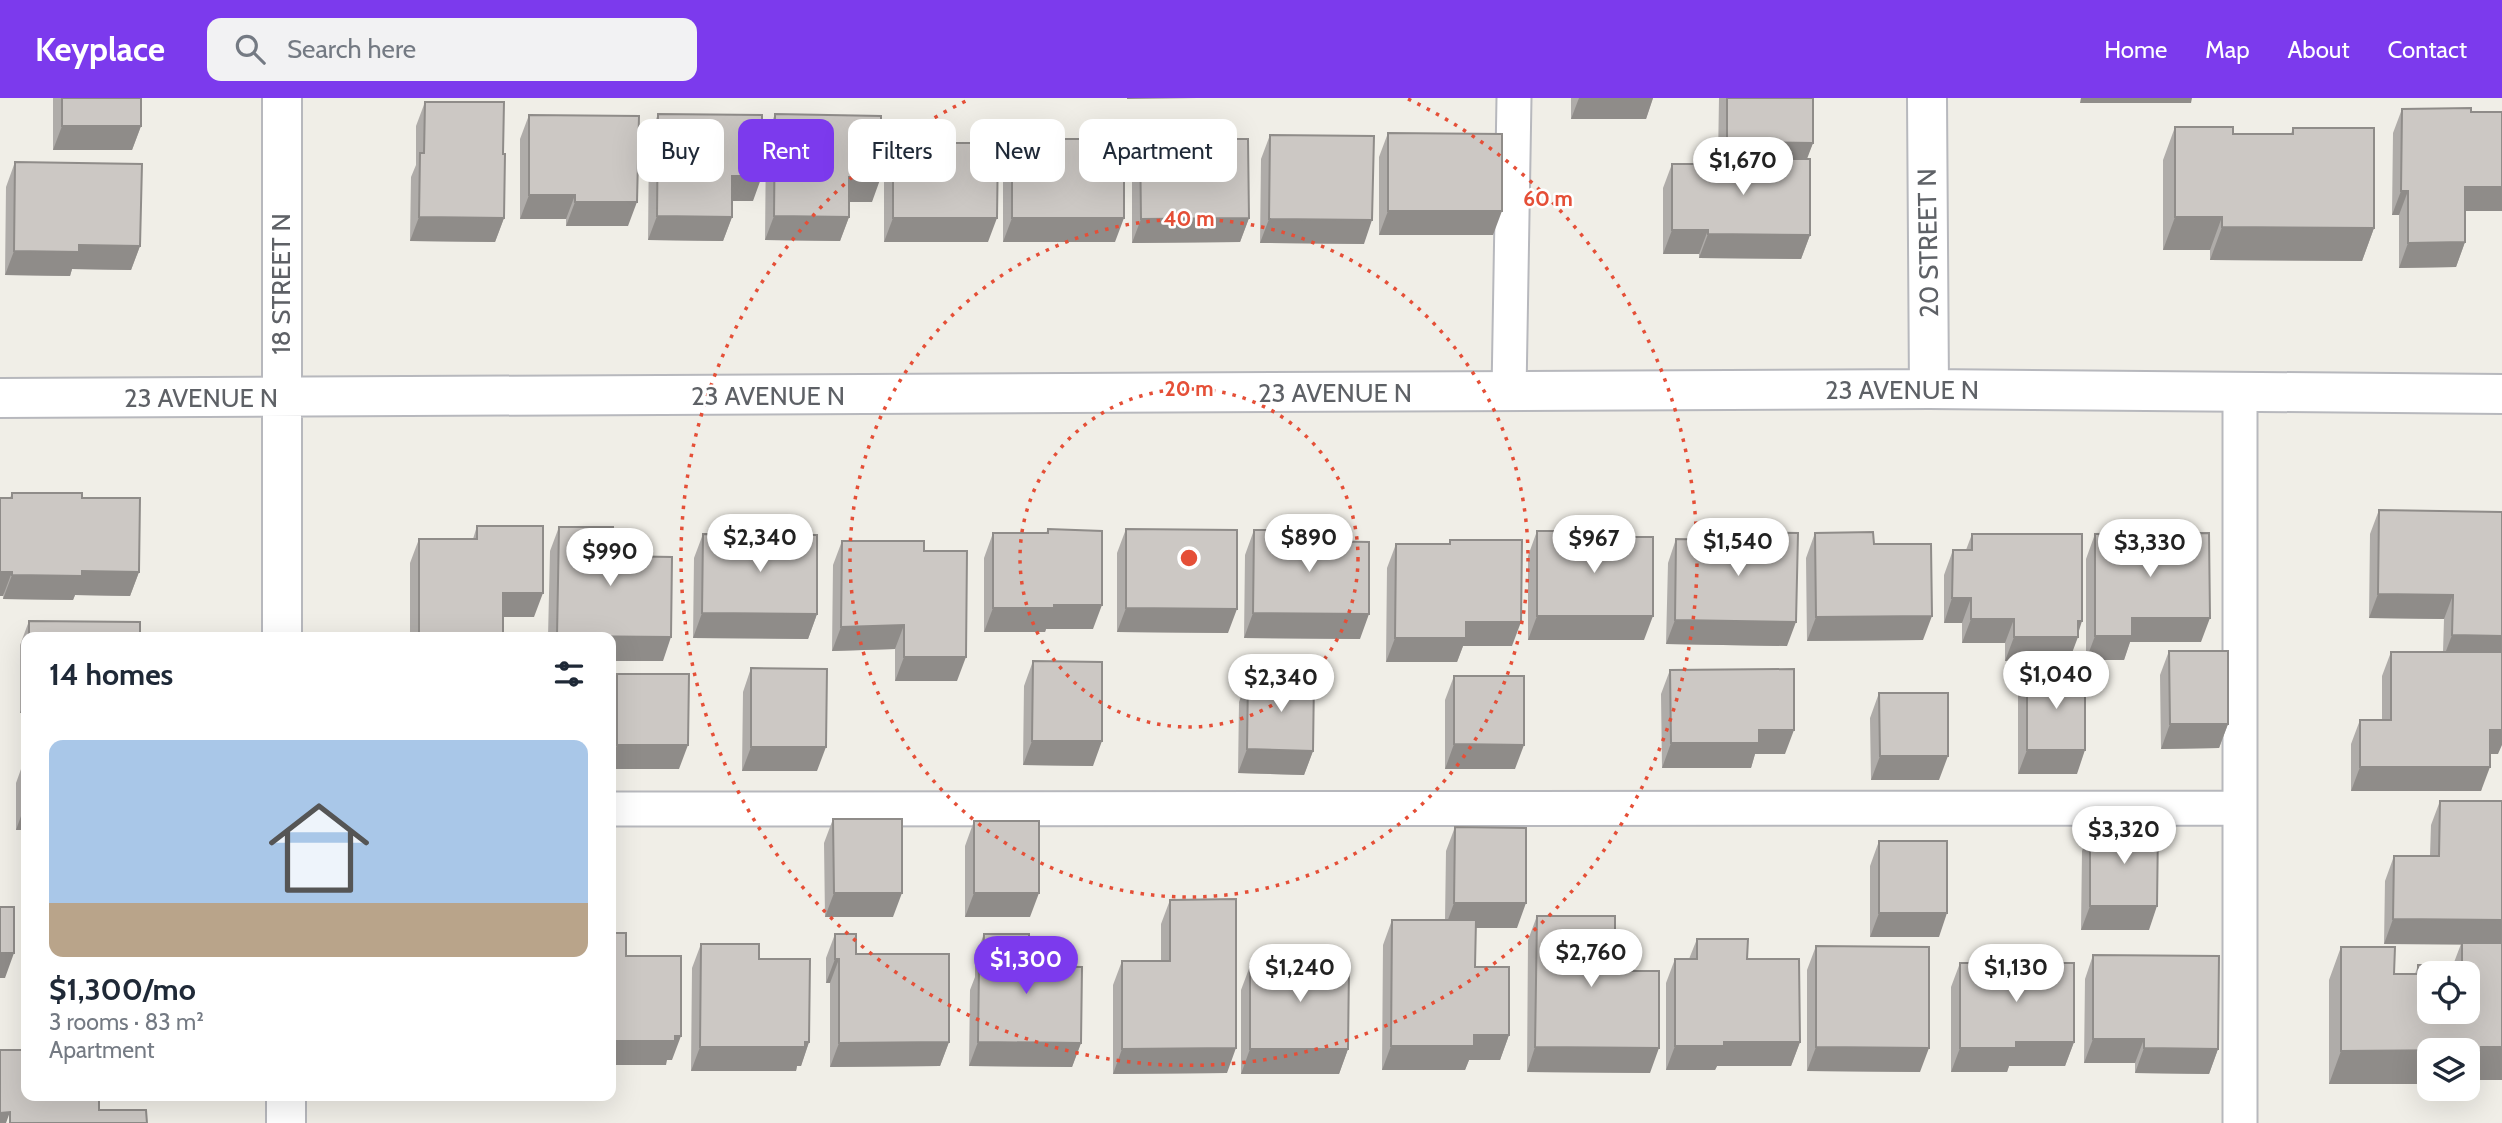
<!DOCTYPE html>
<html lang="en">
<head>
<meta charset="utf-8">
<style>
	:root { --surface:#fff; --page:#f2f2f3; --text:#1f2937; --muted:#747a83; --accent:#7c3aed }
	body { margin:0; font-family:Cabin,sans-serif; background:var(--page); color:var(--text); height:100vh; display:flex; flex-direction:column; font-size:26px; white-space:nowrap }
	* { box-sizing:border-box; margin:0 }
	p { font-size:23px; color:var(--muted) }
	.icon { flex:none; width:38px; height:38px; fill:none; stroke:currentColor; stroke-width:2; stroke-linecap:round; stroke-linejoin:round }
	.map { position:relative; flex:1; overflow:hidden }
	.details { position:absolute; left:21px; top:534px; width:595px; height:469px; display:flex; flex-direction:column; background:var(--surface); border-radius:14px; box-shadow:0 7px 28px #0002 }
	.details>* { flex:none }
	.banner { position:absolute; left:637px; top:21px; width:665px; height:63px; display:flex; gap:14px }
	.fabs { position:absolute; left:2417px; top:863px; display:grid; gap:14px }
	.fabs a { display:grid; place-items:center; width:63px; height:63px; border-radius:14px; background:var(--surface); box-shadow:0 7px 28px #0002; font-size:35px }
	.price { position:absolute; translate:-50% -60px; padding:0 16px; border-radius:24px; background:#fff; color:#222; font-size:23px; line-height:46px; filter:drop-shadow(0 2px 4px #0008) }
	.price::after { content:''; position:absolute; left:50%; top:42px; width:21px; height:16px; margin-left:-10px; background:inherit; clip-path:polygon(0 0,100% 0,50% 100%) }
	.price.current { background:var(--accent); color:#fff }
	ul { padding:0; list-style:none }
	li { display:grid; align-content:center; gap:14px; height:371px; padding:0 28px }
	li span { display:grid; place-items:center; height:217px; border-radius:14px; color:#555 }
	li>.icon { margin-inline-start:auto }
	span .icon { width:126px; height:126px; fill:#fffc; stroke-width:1 }
	li b { font-size:30px }
	h2 { display:flex; justify-content:space-between; align-items:center; height:84px; padding:0 28px; font-size:30px }
	.tag { padding:0 24px; border-radius:14px; background:var(--surface); box-shadow:0 7px 28px #0002; font-size:24px; line-height:63px }
	.tag.current { background:var(--accent); color:#fff }
	header { display:flex; align-items:center; gap:42px; box-sizing:border-box; height:98px; padding:0 35px; background:var(--accent); color:#fff }
	header strong { font-size:33px }
	nav { display:flex; gap:38px; margin-inline-start:auto; font-size:24px }
	.search { width:490px; height:63px; background:var(--page); display:flex; align-items:center; gap:18px; box-sizing:border-box; padding:0 24px; border-radius:14px; color:var(--muted); font-size:26px }
	.map>svg:first-child { display:block }
	.lines { fill:none; stroke-linecap:round; stroke-linejoin:round }
	.lane-casing { stroke:#b7b8bd; stroke-width:37 }
	.street-casing { stroke:#b7b8bd; stroke-width:42 }
	.lane { stroke:#fff; stroke-width:33 }
	.street { stroke:#fff; stroke-width:38 }
	.wall { fill:#afaca9 }
	.shaded-wall { fill:#8f8c89 }
	.building { fill:#ccc8c4; stroke:#8f8c89; stroke-width:2; fill-rule:evenodd }
	.ring { fill:none; stroke:#e54f37; stroke-width:3.5; stroke-dasharray:3.5 7 }
	.labels { text-anchor:middle; stroke-width:5; stroke-linejoin:round; paint-order:stroke }
	.street-label { font-size:26px; fill:#5e6166; stroke:#fff }
	.centre { fill:#e54f37; stroke:#fff; stroke-width:3.5 }
	.ring-label { font-size:21px; text-anchor:middle; font-weight:bold; fill:#e54f37; stroke:#fff; stroke-width:5; stroke-linejoin:round; paint-order:stroke }
</style>
</head>
<body>
<header>
<strong>Keyplace</strong>
<div class="search"><svg class="icon" aria-label="search" viewBox="0 0 24 24"><circle cx="10" cy="10" r="6"/><path d="M15 15l6 6"/></svg>Search here</div>
<nav><a>Home</a><a>Map</a><a>About</a><a>Contact</a></nav>
</header>
<div class="map">
<svg width="2502" height="1025" viewBox="0 0 2502 1025">
	<rect width="100%" height="100%" fill="#f0eee7"/>
	<g class="lines">
		<defs>
			<path id="lane" d="M1509 294 1514 0
				M2240 294V1025
				M611 711 2240 710"/>
			<path id="street" d="M282 0V539
				M1927 0 1929 291
				M0 300 1929 291 2502 296
				M286 998V1025"/>
		</defs>
		<use href="#lane" class="lane-casing"/>
		<use href="#street" class="street-casing"/>
		<use href="#lane" class="lane"/>
		<use href="#street" class="street"/>
	</g>
	<path class="wall" d="M53 0H141V28L132 52H53Z
		M1571 0H1653L1646 21H1571Z
		M1719 0H1813V45L1806 61 1810 137 1801 161 1699 160V156H1663V90L1672 66H1705L1707 61H1718Z
		M425 4 503 56 504 120 495 144 410 143 411 79 416 67V28Z
		M2402 11 2471 14 2502 113H2465V144L2456 169 2399 170V117H2392L2393 35Z
		M658 16 753 103H732V119L723 143 648 142 649 40Z
		M775 16 872 104H849V119L840 143 765 142 766 40Z
		M529 17 628 128H566V121H520V41Z
		M2175 29 2233 36H2291L2293 30 2374 130 2362 163 2210 162V152H2163V62Z
		M1388 35 1493 137H1379V59Z
		M1270 37 1364 146 1260 145 1261 61Z
		M1012 41 1115 144H1003V65Z
		M1140 41 1249 120 1240 144 1132 145V65Z
		M893 45 988 144H884V70Z
		M15 64 140 148 131 172 72 171 70 178 5 177 6 89Z
		M12 395 82 400 139 474 130 498 75 497 73 502 3 501 10 400Z
		M2379 412 2502 414 2498 656H2490L2481 693H2351V646L2360 622H2382V578L2391 554H2443L2444 521 2369 520 2370 436Z
		M477 428 534 519H503V539H410V465L419 441H473Z
		M559 429 613 458 663 563H611V539H548L550 453Z
		M1048 431 1093 531H1046L1045 534H984V460L993 435H1046Z
		M1126 431 1228 535 1117 534V455Z
		M1254 432 1312 443 1360 541 1244 540 1245 457Z
		M1537 433 1609 439 1644 542H1528V458Z
		M1728 434 1787 548 1666 546 1668 465 1676 441 1726 442Z
		M1815 435 1923 542 1807 543 1806 460Z
		M703 436 817 516 808 541 693 540 694 460Z
		M1972 436 2078 535 2069 563H2005V545H1962V525H1944V477L1953 452H1966Z
		M2095 436 2201 544H2130L2124 562H2086V461Z
		M1450 442 1512 548H1463L1457 564H1386L1387 470 1396 446H1449Z
		M842 443 924 453 957 583H895V551L832 553 833 467Z
		M29 523 140 539H26V615H20V547Z
		M2169 553 2228 626 2219 650 2161 651 2160 577Z
		M1033 563 1093 668 1023 667 1024 588Z
		M751 570 817 673H742L743 594Z
		M1670 572 1785 656H1755L1751 670H1662L1661 596Z
		M2027 574 2077 676H2018V598Z
		M617 576 679 671H611V593Z
		M1454 578 1515 671H1445V602Z
		M1248 579 1313 653 1304 677 1238 675 1239 604Z
		M1879 595 1939 682H1871L1870 620Z
		M25 660 26 732H16V685Z
		M2440 703 2502 982H2471L2469 986H2329V882L2341 849 2394 876H2415L2418 867H2453L2461 846H2384L2385 783 2394 758H2430L2431 727Z
		M833 721 893 819H825L824 745Z
		M974 723 1030 819H965V748Z
		M1455 729 1517 830H1475V869L1509 937 1500 962H1469L1465 972H1382L1383 847 1392 822H1445L1446 753Z
		M2090 729 2149 832H2081L2082 753Z
		M1879 743 1939 839H1870V768Z
		M1170 802 1227 975 1113 976V887L1122 863H1161V826Z
		M1537 818 1615 873 1650 975 1527 974 1528 842Z
		M835 836 949 944 940 968 830 969V885H826V860Z
		M984 836 1029 868 1081 945 1072 969 969 968 970 892 975 879V860Z
		M1697 841 1747 861 1800 944 1791 968H1717L1715 972H1666V885L1675 861H1689Z
		M701 846 759 861 809 944 801 968H797L796 973H691L692 870Z
		M1296 847 1325 868 1348 951 1339 976H1241V892L1250 868H1288Z
		M1816 848 1920 974 1807 973V872Z
		M2093 857 2218 951 2209 976 2135 975V965H2084L2085 881Z
		M1960 865 2074 944 2065 968H2009L2007 974H1951V889Z"/>
	<path class="shaded-wall" d="M1127 0H1197L1127 1Z
		M1579 0H1653L1646 21H1571Z
		M2081 0H2192L2191 5H2080Z
		M62 28H141L132 52H53Z
		M1727 44 1813 45 1804 69 1718 68Z
		M732 78H762L753 103H723Z
		M849 79H881L872 104H840Z
		M2465 89H2502V113H2456Z
		M2401 93H2408L2399 117H2392Z
		M529 97H575L566 121H520Z
		M575 104H637L628 128H566Z
		M1388 113H1502L1493 137H1379Z
		M657 118 732 119 723 143 648 142Z
		M774 118 849 119 840 143 765 142Z
		M419 119 504 120 495 144 410 143Z
		M2175 119H2222L2210 152H2163Z
		M893 120H997L988 144H884Z
		M1012 120H1124L1115 144H1003Z
		M1249 120 1240 144 1132 145 1141 121Z
		M1269 121 1372 122 1364 146 1260 145Z
		M2222 129 2374 130 2362 163 2210 162Z
		M1672 132H1708L1699 156H1663Z
		M1708 136 1810 137 1801 161 1699 160Z
		M2465 144 2456 169 2399 170 2408 145Z
		M79 147 140 148 131 172 72 171 70 178 5 177 14 153Z
		M82 473 139 474 130 498 75 497 73 502 3 501 12 477Z
		M0 474H12L3 498H0Z
		M503 495H543L534 519H494Z
		M2378 496 2453 497 2444 521 2369 520Z
		M1952 500H1971L1962 525H1944Z
		M1054 507H1102L1093 531H1046L1045 534H984L993 510Z
		M1126 510 1237 511 1228 535 1117 534Z
		M702 515 817 516 808 541 693 540Z
		M1253 515 1369 516 1360 541 1244 540Z
		M1537 518H1653L1644 542H1528Z
		M1932 518 1923 542 1807 543 1816 519Z
		M2132 520H2210L2201 544H2130L2124 562H2086L2095 538Z
		M1971 521H2014L2005 545H1962Z
		M1675 522 1796 524 1787 548 1666 546Z
		M2078 523H2082L2077 539H2078L2069 563H2005L2014 539Z
		M1466 524H1521L1512 548H1463L1457 564H1386L1395 540Z
		M904 527 895 551 832 553 841 529Z
		M2452 537 2502 538V562L2443 561Z
		M557 538 671 539 663 563H611V539H556Z
		M904 559H966L957 583H895Z
		M26 599V615H20Z
		M2170 626H2228L2219 650 2161 651Z
		M1759 632H1794L1785 656H1755L1751 670H1662L1671 645Z
		M2490 632H2502V647L2498 656H2481Z
		M1032 643H1102L1093 668 1023 667Z
		M1454 646 1524 647 1515 671H1445Z
		M617 647H688L679 671H611V663Z
		M751 649H826L817 673H742Z
		M1247 651 1313 653 1304 677 1238 675Z
		M2027 652H2085L2077 676H2018Z
		M1880 658H1948L1939 682H1871Z
		M2360 669H2490L2481 693H2351Z
		M25 707H26V732H16Z
		M834 795H902L893 819H825Z
		M974 795H1039L1030 819H965Z
		M1454 805H1526L1517 830H1445Z
		M2090 808H2157L2149 832H2081Z
		M1879 815H1947L1939 839H1870Z
		M2393 821 2502 822V847L2384 846Z
		M0 855H14L5 880H0Z
		M835 861H839L830 885H826Z
		M1474 937H1509L1500 962H1469L1465 972H1382L1391 948Z
		M681 938 672 962H667L666 967H611V943Z
		M2093 941H2144L2135 965H2084Z
		M809 944 801 968H797L796 973H691L700 949Z
		M949 944 940 968 830 969 839 945Z
		M978 944 1081 945 1072 969 969 968Z
		M1724 944H1800L1791 968H1717L1715 972H1666L1675 948Z
		M2016 944H2074L2065 968H2009L2007 974H1951L1960 950Z
		M1535 949 1659 950 1650 975 1527 974Z
		M1816 949 1929 950 1920 974 1807 973Z
		M2481 949H2502V982H2471L2469 986H2468V953Z
		M1236 950 1227 975 1113 976 1122 951Z
		M2144 950 2218 951 2209 976 2135 975Z
		M1250 951H1348L1339 976H1241Z
		M2341 953H2429V986H2329Z
		M10 1014 6 1025H0V1015Z"/>
	<path class="building" d="M62 0H141V28H62Z
		M1727 0H1813V45L1727 44Z
		M425 4H504L503 56H505L504 120 419 119 420 55H424Z
		M2471 10V14H2502V89H2465V144L2408 145V93H2401L2402 11Z
		M658 16 762 17V78H732V119L657 118Z
		M775 16 881 18V79H849V119L774 118Z
		M529 17 639 18 637 104H575V97H529Z
		M2175 29H2233V36H2293V30H2374V130L2222 129V119H2175Z
		M1388 35 1502 36V113H1388Z
		M1270 37 1374 38 1372 122 1269 121Z
		M1012 41H1124V120H1012Z
		M1140 41H1248L1249 120 1141 121Z
		M893 45H998L997 120H893Z
		M1707 61H1810V137L1708 136V132H1672V66H1707Z
		M15 64 142 66 140 148 79 147V154L14 153Z
		M12 395H82V400H140L139 474 82 473V478L12 477V474H0V400H12Z
		M2379 412 2502 414V538L2452 537 2453 497 2378 496Z
		M477 428H543V495H503V539H419V441H477Z
		M559 429H613V458L672 459 671 539 557 538Z
		M1048 431 1102 433V507H1054V510H993V435H1048Z
		M1126 431 1237 432V511L1126 510Z
		M1254 432H1312V443L1369 444V516L1253 515Z
		M1537 433H1609V439H1653V518H1537Z
		M1728 434 1798 435 1796 524 1675 522 1676 441 1728 442Z
		M1873 434 1874 446H1931L1932 518 1816 519 1815 435Z
		M2209 435 2210 520H2132V538H2095V436Z
		M703 436 817 437V516L702 515Z
		M1972 436H2082V523H2078V539H2014V521H1971V500H1952L1953 452H1972Z
		M1450 442H1522L1521 524H1466V540H1395L1396 446H1450Z
		M842 443H924V453H967L966 559H904V527L841 529Z
		M29 523 140 524V539H29Z
		M2169 553H2228V626H2170Z
		M2391 554H2502V632H2490V669H2360V622H2391Z
		M1033 563 1102 564V643H1032Z
		M751 570 827 571 826 649H751Z
		M1794 571V632H1759V645H1671L1670 572Z
		M2027 574H2085V652H2027Z
		M617 576H689L688 647H617Z
		M1454 578H1524V647L1454 646Z
		M1248 579 1314 580 1313 653 1247 651Z
		M1879 595H1948V658H1880Z
		M25 660H26V707H25Z
		M2440 703H2502V822L2393 821 2394 758H2439Z
		M833 721H902V795H834Z
		M974 723H1039V795H974Z
		M1455 729 1526 730V805H1454Z
		M2090 729H2158L2157 808H2090Z
		M1879 743H1947V815H1879Z
		M1236 801V950L1122 951V863H1170V802Z
		M0 809H14V855H0Z
		M1537 818H1615V873H1659V950L1535 949Z
		M1392 822H1476L1475 869H1509V937H1474V948H1391Z
		M611 835H626V858H681V938H675V943H611Z
		M835 836H856V856H949V944L839 945V861H835Z
		M984 836H1029V868L1082 869 1081 945 978 944 979 868H983Z
		M1697 841H1748L1747 861H1799L1800 944H1724V948H1675V861H1697Z
		M2462 845H2502V949H2481V953H2468V952L2341 953V849H2395L2394 876H2418V867H2462ZM2429 875H2468V914H2429Z
		M701 846H759V861H810L809 944H805V949H700Z
		M1296 847H1325V868H1349L1348 951H1250V868L1296 869Z
		M1816 848 1929 849V950L1816 949Z
		M2093 857 2219 858 2218 951 2144 950V941H2093Z
		M1960 865H2074V944H2016V950H1960Z
		M0 952H26V998H99V1012H146L147 1025H10V1014L0 1015Z"/>
	<g class="ring">
		<circle cx="1189" cy="460" r="169"/>
		<circle cx="1189" cy="460" r="339"/>
		<path d="M1408 1A508 508 0 1 1 970 1"/>
	</g>
	<g class="labels">
		<g class="street-label">
			<text transform="translate(1928 145) rotate(-91)" y="9">20 STREET N</text>
			<text transform="translate(281 186) rotate(-90)" y="9">18 STREET N</text>
			<text x="1902" y="301">23 AVENUE N</text>
			<text x="1335" y="304">23 AVENUE N</text>
			<text x="768" y="307">23 AVENUE N</text>
			<text x="201" y="309">23 AVENUE N</text>
		</g>
	</g>
	<circle cx="1189" cy="460" r="10" class="centre"/>
	<g class="ring-label">
		<text x="1548" y="108">60 m</text>
		<text x="1189" y="128">40 m</text>
		<text x="1189" y="298">20 m</text>
	</g>
</svg>
<div class="fabs">
<a><svg class="icon" aria-label="locate" viewBox="0 0 24 24"><circle cx="12" cy="12" r="6"/><path d="M12 2v4M12 18v4M2 12h4M18 12h4"/></svg></a>
<a><svg class="icon" aria-label="layers" viewBox="0 0 24 24"><path d="M12 4l9 5-9 5-9-5zM3 14l9 5 9-5"/></svg></a>
</div>
<b class="price" style="left:1743px;top:99px">$1,670</b>
<b class="price" style="left:760px;top:476px">$2,340</b>
<b class="price" style="left:1309px;top:476px">$890</b>
<b class="price" style="left:1594px;top:477px">$967</b>
<b class="price" style="left:1738px;top:480px">$1,540</b>
<b class="price" style="left:2150px;top:481px">$3,330</b>
<b class="price" style="left:610px;top:490px">$990</b>
<b class="price" style="left:2056px;top:613px">$1,040</b>
<b class="price" style="left:1281px;top:616px">$2,340</b>
<b class="price" style="left:2124px;top:768px">$3,320</b>
<b class="price" style="left:1591px;top:891px">$2,760</b>
<b class="price current" style="left:1026px;top:898px">$1,300</b>
<b class="price" style="left:1300px;top:906px">$1,240</b>
<b class="price" style="left:2016px;top:906px">$1,130</b>
<div class="banner">
<a class="tag">Buy</a>
<a class="tag current">Rent</a>
<a class="tag">Filters</a>
<a class="tag">New</a>
<a class="tag">Apartment</a>
</div>
<section class="details">
<h2>14 homes<svg class="icon" aria-label="filters" viewBox="0 0 24 24"><path d="M4 7h16M4 17h16"/><circle cx="9" cy="7" r="2"/><circle cx="15" cy="17" r="2"/></svg></h2>
<ul>
<li><span style="background:linear-gradient(#a9c7e8 75%,#b9a48a 0)"><svg class="icon" aria-label="home" viewBox="0 0 24 24"><path d="M3 11l9-7 9 7M6 9v11h12V9"/></svg></span><div><b>$1,300/mo</b><p>3 rooms · 83 m²</p><p>Apartment</p></div></li>
</ul>
</section>
</div>
</body>
</html>
